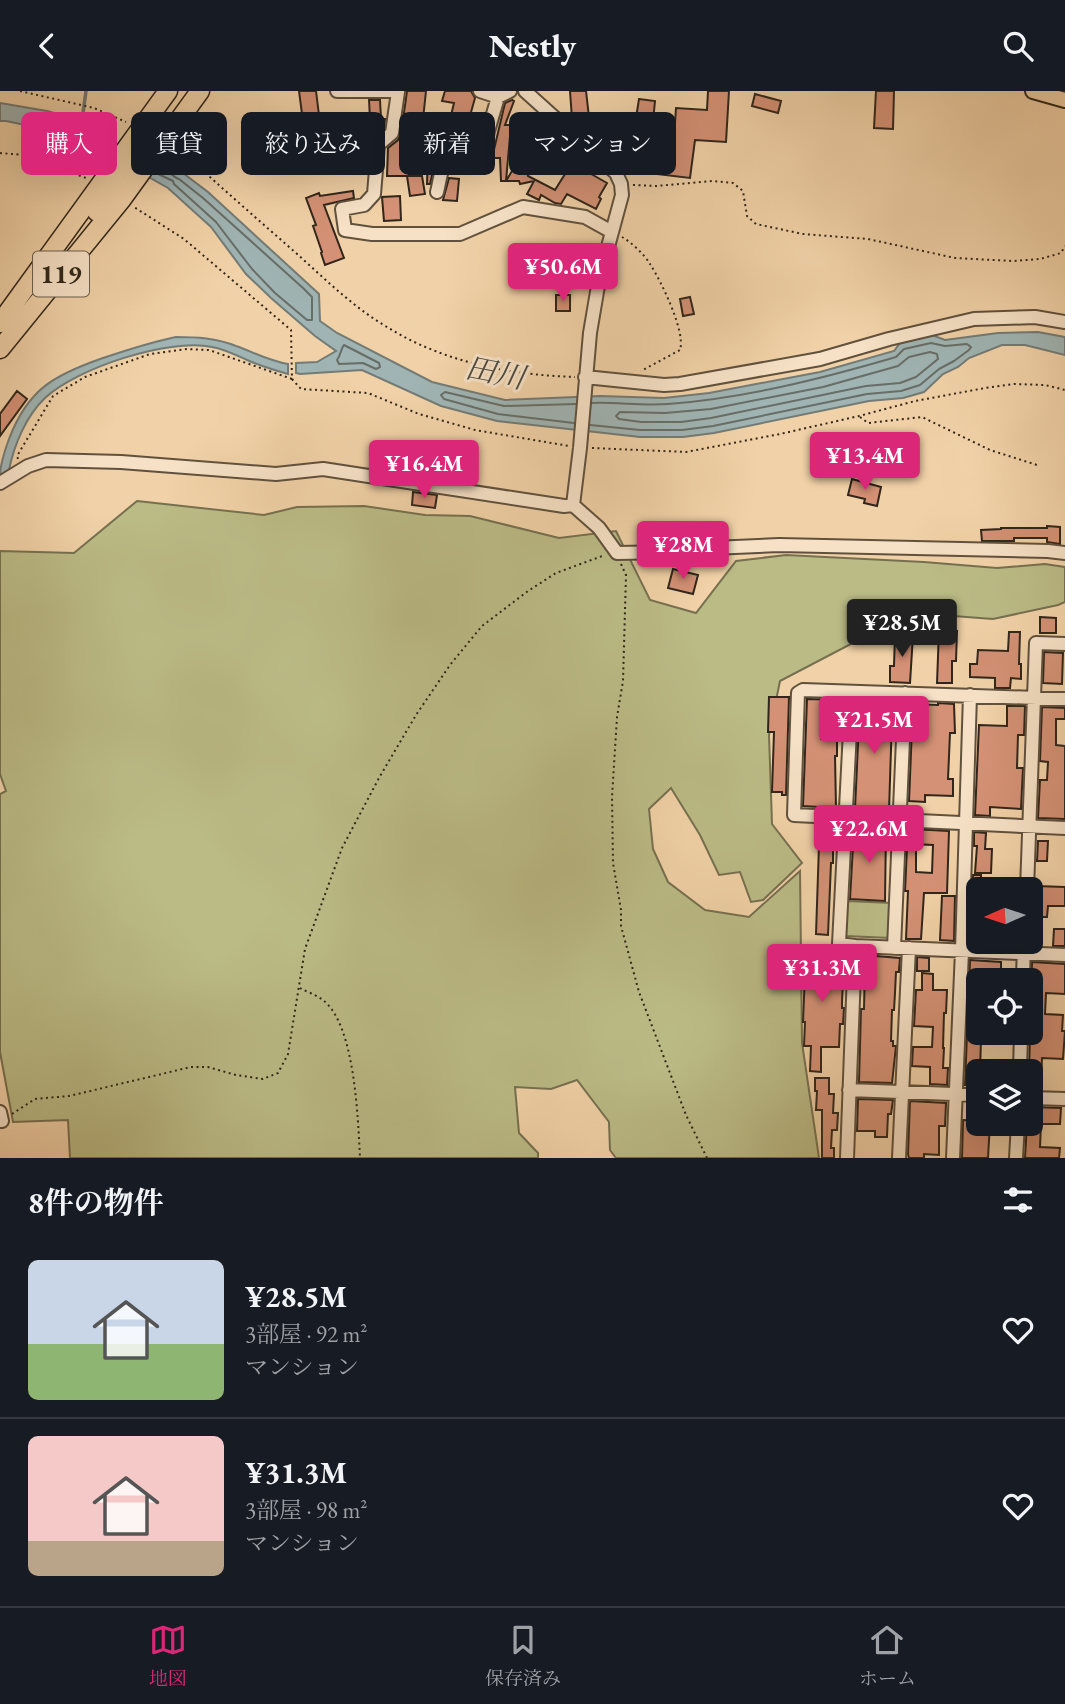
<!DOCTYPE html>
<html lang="ja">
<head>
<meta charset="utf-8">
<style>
	:root { --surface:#171b24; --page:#20242c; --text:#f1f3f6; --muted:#9ea1a6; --line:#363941; --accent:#db2777 }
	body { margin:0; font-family:"EB Garamond","Noto Serif JP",serif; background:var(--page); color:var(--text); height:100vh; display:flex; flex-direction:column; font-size:26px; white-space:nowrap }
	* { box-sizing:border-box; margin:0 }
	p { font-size:23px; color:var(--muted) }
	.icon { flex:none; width:38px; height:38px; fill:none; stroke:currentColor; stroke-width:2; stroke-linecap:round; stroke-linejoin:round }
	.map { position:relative; height:1067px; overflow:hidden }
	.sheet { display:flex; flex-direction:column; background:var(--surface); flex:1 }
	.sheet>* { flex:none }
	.banner { position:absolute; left:21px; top:21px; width:700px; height:63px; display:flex; gap:14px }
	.needle { width:46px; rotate:267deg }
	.buttons { position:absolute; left:966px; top:786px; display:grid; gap:14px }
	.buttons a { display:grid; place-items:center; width:77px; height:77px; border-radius:10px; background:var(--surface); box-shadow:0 7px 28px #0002; font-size:35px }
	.price { position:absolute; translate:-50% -60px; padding:0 16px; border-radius:7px; background:var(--accent); color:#fff; font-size:23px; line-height:46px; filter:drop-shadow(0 2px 4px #0008) }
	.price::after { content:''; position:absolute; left:50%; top:42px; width:21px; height:16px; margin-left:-10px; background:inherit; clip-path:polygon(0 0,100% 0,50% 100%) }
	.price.selected { background:#222; color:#fff }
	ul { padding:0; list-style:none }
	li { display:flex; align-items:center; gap:21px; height:175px; padding:0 28px }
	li+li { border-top:2px solid var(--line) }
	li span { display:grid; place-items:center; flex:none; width:196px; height:140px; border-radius:10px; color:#555 }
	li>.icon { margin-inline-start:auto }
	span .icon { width:84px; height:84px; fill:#fffc; stroke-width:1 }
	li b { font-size:30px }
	h2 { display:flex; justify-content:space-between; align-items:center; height:84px; padding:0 28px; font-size:30px }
	.tag { padding:0 24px; border-radius:10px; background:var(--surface); box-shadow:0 7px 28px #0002; font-size:24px; line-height:63px }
	.tag.selected { background:var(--accent); color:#fff }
	header { display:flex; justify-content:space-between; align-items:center; height:91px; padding:0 28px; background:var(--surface); font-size:32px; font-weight:800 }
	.tabs { display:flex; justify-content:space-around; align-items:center; height:98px; border-top:2px solid var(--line); background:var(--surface); font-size:19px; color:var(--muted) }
	.tabs a { display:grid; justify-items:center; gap:4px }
	.tabs .selected { color:var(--accent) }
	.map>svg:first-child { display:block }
	.green { fill:#bbbb86; stroke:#767050; stroke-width:2 }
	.water { fill:#9fb4b3; stroke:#737b76; stroke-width:2 }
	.pier { fill:#f1d1a7 }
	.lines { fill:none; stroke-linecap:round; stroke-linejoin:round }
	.shore { stroke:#686d67; stroke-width:2 }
	.stream { stroke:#737b76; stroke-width:3.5 }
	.building { fill:#d49175; stroke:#30261b; stroke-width:2 }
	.minor-casing { stroke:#60513e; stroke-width:16 }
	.major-casing { stroke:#30261b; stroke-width:18 }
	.highway-casing { stroke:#30261b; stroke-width:21 }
	.path { stroke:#30261b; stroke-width:2; stroke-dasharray:2 3.5; stroke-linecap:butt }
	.minor { stroke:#f6e1c6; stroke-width:12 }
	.major { stroke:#f1d1a7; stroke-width:14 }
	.highway { stroke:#f1d1a7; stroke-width:18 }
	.labels { text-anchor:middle; stroke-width:6; stroke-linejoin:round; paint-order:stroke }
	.shield { fill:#f6e1c6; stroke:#6b5e4e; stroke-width:2 }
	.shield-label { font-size:26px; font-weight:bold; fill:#30261b }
	.water-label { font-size:30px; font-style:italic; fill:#4c4a41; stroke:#f6e1c6 }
</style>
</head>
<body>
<header><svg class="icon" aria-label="back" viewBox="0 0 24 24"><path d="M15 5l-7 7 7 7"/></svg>Nestly<svg class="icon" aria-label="search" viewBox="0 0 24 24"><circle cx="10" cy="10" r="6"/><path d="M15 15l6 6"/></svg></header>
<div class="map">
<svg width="1065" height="1067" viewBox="0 0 1065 1067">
	<rect width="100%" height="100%" fill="#f1d1a7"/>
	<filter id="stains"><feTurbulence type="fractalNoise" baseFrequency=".00286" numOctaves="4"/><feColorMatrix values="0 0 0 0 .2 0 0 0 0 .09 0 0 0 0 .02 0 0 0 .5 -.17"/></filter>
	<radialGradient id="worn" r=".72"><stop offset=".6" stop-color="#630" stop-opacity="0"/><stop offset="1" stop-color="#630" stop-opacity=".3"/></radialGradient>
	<path class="green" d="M137 410 264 424 297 416 364 415 425 424 470 425 559 447 616 440 650 509 696 522 736 470 786 464 924 471 997 477 1045 473 1065 476V511L1058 514 993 528 940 524 889 533 780 590 769 644 772 733 802 772 763 809 751 811 740 781 719 784 700 744 671 697 649 718 653 758 668 791 705 819 749 826 800 780 802 952 819 1067H616L610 1059 609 1031 577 989 551 998 515 996 519 1042 538 1062V1067H70L68 1029 13 1031 0 961V703L6 700 0 683V460L74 462Z
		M847 810 892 812 890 847 846 845Z"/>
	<path class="water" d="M0 12 47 20 90 32 171 73 208 101 319 203 320 230 337 242 432 291 505 309 600 305 664 307 709 302 820 281 894 260 900 252 932 244 945 249 998 242 1038 241 1065 246V264L1025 254H1002L969 267 958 276 943 283 924 301 903 307 869 310 714 342 683 346H640L497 330 441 315 362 279 300 283 296 282V272L317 271 336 260 315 245 271 207 246 183 211 136 168 97 90 53 68 43 6 30H0Z
		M176 246C197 246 216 247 236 255 253 261 269 270 288 273V283C274 279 261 275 247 269 236 264 224 258 212 256 168 247 77 277 45 307 26 325 14 354 9 379L0 385C0 373 5 359 9 348 28 298 54 284 103 267 127 259 151 251 176 246Z"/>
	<path class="pier" d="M114 40 165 66 147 89 99 62Z"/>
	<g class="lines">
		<path class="shore" d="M154 81 173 90 174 93 216 131 252 178 275 202 307 229H312V206L303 197 203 107 179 88C175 87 165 78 159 75
			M344 254 379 272 380 276 376 278 363 272 339 273 337 269C341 264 341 257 344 254Z
			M930 261 937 263 938 268 916 286 900 292 866 295 711 327 681 331H641L619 328 616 325 620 321 665 322 711 318 823 296 898 275 909 266Z
			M574 332 498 323 444 308 441 304 445 301 504 315 576 313
			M590 334 640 339H682L713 335 867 303 901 300 920 294 939 278 954 270 969 259 971 256 967 253 945 255 931 252 904 258 896 266C821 288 745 307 668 313 643 315 617 311 592 312"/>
		<path class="stream" d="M84 32 83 22 86 0"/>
	</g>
	<path class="building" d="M299 0H316L322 48H328L329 72 312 73V70H299L298 57 311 56 310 37 304 38Z
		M407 0H426L421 47 452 50 450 63 439 62V69L434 76 430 93H427L428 59 409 57V85H422L425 103 410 105 407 85H387L388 57 398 49 401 43Z
		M445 0H471L475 7 468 32 480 35 478 44 448 37 454 12 442 10Z
		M570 0H586L589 26 572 28Z
		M708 0H729L726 51 695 49 690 87 656 83 661 46 674 47 676 17 707 19Z
		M876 0H894L893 38 874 37Z
		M755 3 781 10 778 22 752 15Z
		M639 8 655 10 653 30 636 27Z
		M369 9H380L381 28H385L384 37 372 47 369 54H365L368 72 356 74 354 64V41H363L364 28H370Z
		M512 9 514 10 505 34H511L506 90H501L500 67H492L505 12Z
		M534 41 545 47 534 68 523 61Z
		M556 63 607 92 599 106 601 108 596 118 567 103 561 113 555 112 541 104 539 109 527 103 534 90 520 93 519 90H506L512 80 526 76 528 85 555 99 565 83 550 74Z
		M449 87 459 88 457 110 443 109Z
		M353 100 354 107 324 114 344 167 325 174 321 162 322 161 313 135 316 134 306 107 319 102 320 105Z
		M400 105 401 129 384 130 382 106Z
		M556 204H570V220H556Z
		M690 206 694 223 683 225 680 208Z
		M17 300 27 308 0 345V323Z
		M852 388 881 396 877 415 864 412 865 408 848 404Z
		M413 401 437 404 435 417 412 414Z
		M1047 435 1060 436V453L1047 451V447H1014V450H982L981 439 1001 438V437H1047Z
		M673 478 698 484 693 503 668 497Z
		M1040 526 1056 527V542H1040Z
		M939 539 957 540 956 570H952V592H937Z
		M1009 541H1020L1019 573H1021V588L1011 587 1010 597H995V587L970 586V573H977L978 559 1008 560Z
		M895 543 913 544 910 592 890 591V575H894Z
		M1044 561 1063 562 1062 593 1043 592Z
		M769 606H789L786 704H782V701H772L774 641H768Z
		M807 608 839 609V618L822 617 821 648H837V665H835L836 717 803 715Z
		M860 610 894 611V613H896L895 627H892L889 720 855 718Z
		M938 612 954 613 955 642H950L948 688H953V705L925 704V711L909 710 913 613 938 614Z
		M1007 615H1025L1024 644H1018L1017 677H1023L1021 718 990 716V725L975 724 979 634 1007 635Z
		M1042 616 1065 617V628H1056V654L1065 655V728L1038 727 1040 689H1047L1048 671 1040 670Z
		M854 737H886L885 810 850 808Z
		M912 738 949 740 947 802H924L921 848H906L908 800H905L907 757H916V781L932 782 933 754 912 753Z
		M974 741 986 742 985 758H992L991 782H975L977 755H974Z
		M1038 750H1048L1047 770H1037Z
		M819 754H833V772H831L828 844 816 843Z
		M973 784H981V798H978V819H972Z
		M1036 795 1065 796V815H1048L1047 826H1032L1033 804Z
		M942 805H955L954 850 940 849Z
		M1054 838H1065V855H1053Z
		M804 861H818V865L844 866 842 911V917H844L843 933H840L839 956H821V981L810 980 811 955H804L805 931H803L805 882H803Z
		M863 864 900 867 899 879V881H896L895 902 894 919H892L891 950H893V955H896L892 992 859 991 861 918H864L865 873H863Z
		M917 866 929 867V880H917Z
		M970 869 1001 871V889H978L977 897H969Z
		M1032 871 1065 873V903L1046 902 1045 923 1063 924 1062 940H1065L1063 968 1042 967 1041 992H1031V980H1029Z
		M922 882 933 883V899H947L946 922H944L943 957H944L943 977H948L947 994 930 993V976L912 975 913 956H932L933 936 914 935 916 899H922Z
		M968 917 978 918V942H1003V950L981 949 980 980H976V995L965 994Z
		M815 987H829V1003H834L833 1022H838L837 1039H832L831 1057H834V1067H822V1019H816L817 1000H815Z
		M858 1008 893 1009 891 1023H888L887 1046H875V1040H857Z
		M910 1010 946 1012 945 1035H939V1064L924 1063V1067H909L908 1063Z
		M1031 1016 1061 1017 1060 1033H1041L1040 1056 1060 1057 1059 1067H1025L1027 1032H1031Z
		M963 1029 978 1030V1032H990L988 1067H962Z"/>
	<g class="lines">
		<defs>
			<path id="minor" d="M337 0H398
				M480 0 498 6 510 0
				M525 0 616 82 621 93 622 104 599 189 590 242 580 357 573 414 599 437 617 462 672 461 712 457 779 454 1048 460 1065 462
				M398 1 392 42 378 54 374 103 364 114 342 118 345 139 372 143H460L523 116 585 126 612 141
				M437 101C439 94 440 83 443 77 447 71 475 68 483 65L488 40 498 6
				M585 286 664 294 680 293 820 268 889 248 974 228 1035 226 1065 231
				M0 392 28 375 46 369 121 371 276 383 323 378 564 415 573 414
				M852 601 839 853 855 855
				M1065 608 803 599 798 602 794 724 1065 737
				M1027 798 1036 552 1065 553
				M894 857 905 602
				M1023 889 1024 850
				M1020 980 1021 942
				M849 999 978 1004
				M1031 1007 1065 1008
				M0 1021 2 1030H0
				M847 1067 855 855 1065 864
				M899 1067 909 857
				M953 1067 962 860 970 604
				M1016 1067 1018 1032"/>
			<path id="major" d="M1033 0 1065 9"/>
			<path id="highway" d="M97 121 142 59
				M0 232 168 0
				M0 258 122 108 200 0"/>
		</defs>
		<use href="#minor" class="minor-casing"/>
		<use href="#major" class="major-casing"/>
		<use href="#highway" class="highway-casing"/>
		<path class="path" d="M20 0 94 17 126 31
			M177 56C216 92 256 127 296 162 325 188 353 216 387 236 443 271 510 284 575 286
			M0 62 24 64 86 87
			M633 94 656 95 713 90 733 92 743 100 747 125 756 133 803 143 868 148 955 167 1013 170 1040 168 1061 162 1065 155
			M622 146C632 152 644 163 650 173 661 190 686 241 680 259L641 280
			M292 288 301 298 368 302 419 323 475 339 569 355
			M860 326 868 332 922 326 990 359 1037 374
			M592 357 686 361 780 343 859 325 915 310 985 297 1014 293 1045 294 1065 299
			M18 368 17 365 53 305 85 286 150 263 187 258 209 259 292 288 291 239 184 148 134 116
			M621 473 626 484 623 590 617 626 612 706 613 772 621 819V835L639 901 686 1024 707 1067
			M300 897C307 901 317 904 324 910 355 935 358 1028 360 1067
			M12 1023 35 1008 69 1005 191 976H208L236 984 263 988 278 982 288 963 305 858 342 757 379 687 416 624 450 574 482 535 528 500 556 482 605 464"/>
		<use href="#minor" class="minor"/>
		<use href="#major" class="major"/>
		<use href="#highway" class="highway"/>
	</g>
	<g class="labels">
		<rect class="shield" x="33" y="160.5" width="56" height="45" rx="5"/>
		<g class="shield-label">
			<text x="61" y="192">119</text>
		</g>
		<g class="water-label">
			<text transform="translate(495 282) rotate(11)" y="10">田川</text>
		</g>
	</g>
	<rect width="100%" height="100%" filter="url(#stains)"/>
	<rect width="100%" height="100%" fill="url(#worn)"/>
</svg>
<div class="buttons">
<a><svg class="needle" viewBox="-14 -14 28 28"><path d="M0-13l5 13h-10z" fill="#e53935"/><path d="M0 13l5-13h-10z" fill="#9ea1a6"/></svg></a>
<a><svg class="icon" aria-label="locate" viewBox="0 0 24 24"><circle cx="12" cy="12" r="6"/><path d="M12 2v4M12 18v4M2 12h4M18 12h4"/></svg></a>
<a><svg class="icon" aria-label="layers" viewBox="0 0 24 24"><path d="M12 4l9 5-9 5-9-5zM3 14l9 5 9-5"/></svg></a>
</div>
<b class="price" style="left:563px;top:212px">¥50.6M</b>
<b class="price" style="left:865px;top:401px">¥13.4M</b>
<b class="price" style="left:424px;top:409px">¥16.4M</b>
<b class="price" style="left:683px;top:490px">¥28M</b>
<b class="price selected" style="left:902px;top:568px">¥28.5M</b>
<b class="price" style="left:874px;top:665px">¥21.5M</b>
<b class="price" style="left:869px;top:774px">¥22.6M</b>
<b class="price" style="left:822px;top:913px">¥31.3M</b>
<div class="banner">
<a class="tag selected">購入</a>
<a class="tag">賃貸</a>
<a class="tag">絞り込み</a>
<a class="tag">新着</a>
<a class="tag">マンション</a>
</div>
</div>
<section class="sheet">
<h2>8件の物件<svg class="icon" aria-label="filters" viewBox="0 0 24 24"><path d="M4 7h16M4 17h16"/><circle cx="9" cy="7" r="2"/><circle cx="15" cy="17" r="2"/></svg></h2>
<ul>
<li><span style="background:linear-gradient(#c9d6e8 60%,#8fb573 0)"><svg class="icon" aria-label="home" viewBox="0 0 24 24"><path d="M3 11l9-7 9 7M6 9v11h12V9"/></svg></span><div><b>¥28.5M</b><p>3部屋 · 92 m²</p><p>マンション</p></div><svg class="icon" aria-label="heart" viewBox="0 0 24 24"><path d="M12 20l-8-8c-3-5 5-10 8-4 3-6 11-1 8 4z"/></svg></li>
<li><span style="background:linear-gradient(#f6c9c9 75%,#b9a48a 0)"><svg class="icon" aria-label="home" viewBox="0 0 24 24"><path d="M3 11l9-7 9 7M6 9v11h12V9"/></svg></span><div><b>¥31.3M</b><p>3部屋 · 98 m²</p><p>マンション</p></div><svg class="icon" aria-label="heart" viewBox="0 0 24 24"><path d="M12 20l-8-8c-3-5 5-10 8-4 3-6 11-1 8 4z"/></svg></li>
</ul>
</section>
<nav class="tabs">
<a class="selected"><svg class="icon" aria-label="map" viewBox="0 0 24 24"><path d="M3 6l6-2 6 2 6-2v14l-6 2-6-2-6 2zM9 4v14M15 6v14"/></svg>地図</a>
<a><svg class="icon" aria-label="saved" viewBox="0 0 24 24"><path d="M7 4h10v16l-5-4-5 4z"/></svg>保存済み</a>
<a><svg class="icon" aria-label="home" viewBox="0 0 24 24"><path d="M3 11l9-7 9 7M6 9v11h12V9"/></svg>ホーム</a>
</nav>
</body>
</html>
